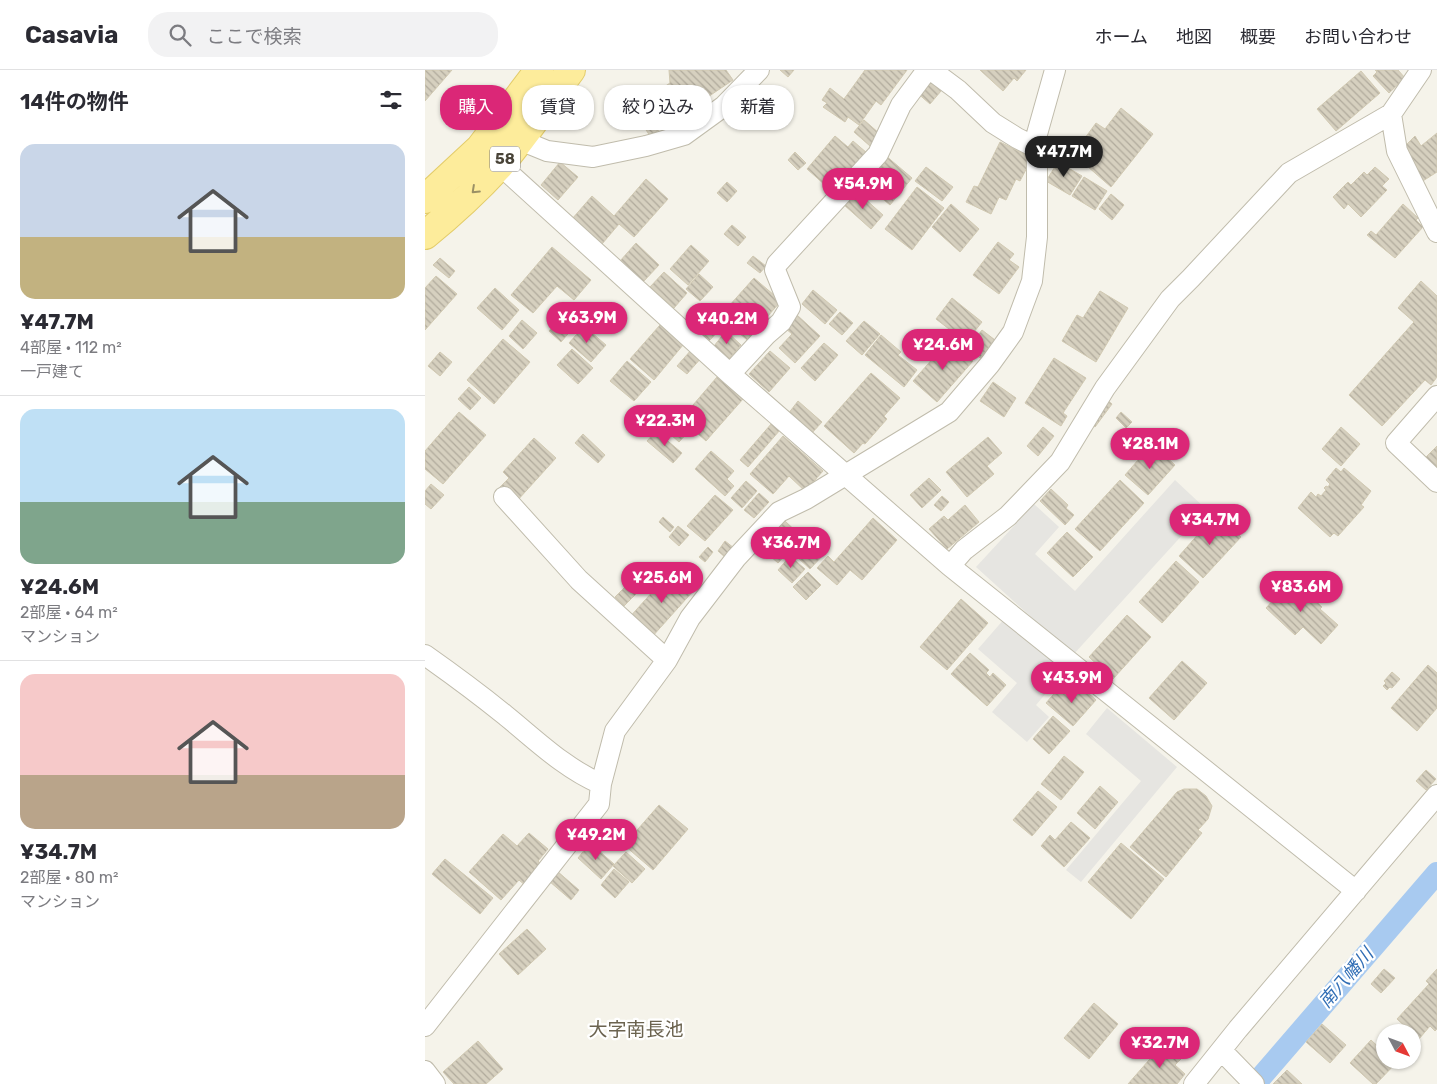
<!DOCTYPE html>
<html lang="ja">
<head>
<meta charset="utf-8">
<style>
	:root { --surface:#fff; --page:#f2f2f3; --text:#2b2b33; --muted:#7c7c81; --line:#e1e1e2; --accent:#db2777 }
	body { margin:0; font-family:Rubik,"Noto Sans JP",sans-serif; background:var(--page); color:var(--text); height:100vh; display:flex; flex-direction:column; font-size:19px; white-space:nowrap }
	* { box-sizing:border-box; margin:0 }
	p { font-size:16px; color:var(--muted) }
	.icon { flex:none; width:28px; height:28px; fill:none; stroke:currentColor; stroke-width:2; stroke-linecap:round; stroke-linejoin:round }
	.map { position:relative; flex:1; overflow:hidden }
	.panel { display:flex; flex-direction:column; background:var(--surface); width:425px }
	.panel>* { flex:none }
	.top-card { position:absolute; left:15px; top:15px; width:475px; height:45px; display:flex; gap:10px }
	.needle { width:32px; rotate:131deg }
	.buttons { position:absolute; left:951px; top:954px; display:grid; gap:10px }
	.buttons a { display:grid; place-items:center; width:45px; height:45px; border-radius:50%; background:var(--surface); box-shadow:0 1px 4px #0004; font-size:25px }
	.price { position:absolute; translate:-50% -42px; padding:0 11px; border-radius:18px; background:var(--accent); color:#fff; font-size:16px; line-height:32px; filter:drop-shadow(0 1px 2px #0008) }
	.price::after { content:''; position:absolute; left:50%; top:30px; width:15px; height:11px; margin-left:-8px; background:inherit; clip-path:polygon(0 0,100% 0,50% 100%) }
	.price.active { background:#222; color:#fff }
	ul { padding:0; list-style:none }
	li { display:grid; align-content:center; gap:10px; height:265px; padding:0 20px }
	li+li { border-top:1px solid var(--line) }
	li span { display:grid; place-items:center; height:155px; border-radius:15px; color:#555 }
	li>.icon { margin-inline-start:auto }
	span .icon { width:90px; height:90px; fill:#fffc; stroke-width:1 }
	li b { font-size:21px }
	h2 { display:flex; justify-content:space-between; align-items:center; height:60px; padding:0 20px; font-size:21px }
	.chip { padding:0 18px; border-radius:20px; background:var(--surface); box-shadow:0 1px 4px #0004; font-size:18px; line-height:45px }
	.chip.active { background:var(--accent); color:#fff }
	header { display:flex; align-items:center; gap:30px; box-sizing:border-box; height:70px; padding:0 25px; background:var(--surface); border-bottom:1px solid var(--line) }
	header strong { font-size:24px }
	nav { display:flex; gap:28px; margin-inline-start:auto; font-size:18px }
	.search { width:350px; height:45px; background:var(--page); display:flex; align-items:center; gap:12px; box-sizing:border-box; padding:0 18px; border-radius:20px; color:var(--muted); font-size:19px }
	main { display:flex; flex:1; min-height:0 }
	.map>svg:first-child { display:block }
	.parking { fill:#e6e5e1 }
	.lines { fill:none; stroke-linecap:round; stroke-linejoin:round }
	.canal { stroke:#a8caf0; stroke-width:22 }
	.building { fill:url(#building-back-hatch); stroke:#d1c9b2 }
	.street-casing { stroke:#c0bcac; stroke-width:22 }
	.primary-casing { stroke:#e3cc6a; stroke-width:30 }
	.street { stroke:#fff; stroke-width:20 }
	.primary { stroke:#fdec9b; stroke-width:28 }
	.oneway { stroke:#9a9065 }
	.labels { text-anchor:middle; stroke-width:4.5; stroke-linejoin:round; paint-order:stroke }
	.shield { fill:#fff; stroke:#807c74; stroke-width:1 }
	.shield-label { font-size:15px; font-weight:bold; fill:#494438 }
	.water-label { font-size:18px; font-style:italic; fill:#316eb5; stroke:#fff }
	.quarter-label { font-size:19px; fill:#6b634f; stroke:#fff }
</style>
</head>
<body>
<header>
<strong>Casavia</strong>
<div class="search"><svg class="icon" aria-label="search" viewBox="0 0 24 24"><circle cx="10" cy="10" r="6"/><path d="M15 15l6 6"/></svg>ここで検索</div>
<nav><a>ホーム</a><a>地図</a><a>概要</a><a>お問い合わせ</a></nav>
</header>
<main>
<section class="panel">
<h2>14件の物件<svg class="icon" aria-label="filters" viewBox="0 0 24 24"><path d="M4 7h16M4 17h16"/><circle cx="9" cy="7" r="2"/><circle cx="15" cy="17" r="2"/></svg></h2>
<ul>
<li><span style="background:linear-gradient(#c9d6e8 60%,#c2b280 0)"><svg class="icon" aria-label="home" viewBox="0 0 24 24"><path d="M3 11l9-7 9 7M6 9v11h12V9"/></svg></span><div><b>¥47.7M</b><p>4部屋 · 112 m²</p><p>一戸建て</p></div></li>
<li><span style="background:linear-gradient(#bfe0f5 60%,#7fa58c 0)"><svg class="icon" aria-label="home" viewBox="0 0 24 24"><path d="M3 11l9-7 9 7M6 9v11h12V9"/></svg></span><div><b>¥24.6M</b><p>2部屋 · 64 m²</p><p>マンション</p></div></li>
<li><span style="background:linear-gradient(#f6c9c9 65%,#b9a48a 0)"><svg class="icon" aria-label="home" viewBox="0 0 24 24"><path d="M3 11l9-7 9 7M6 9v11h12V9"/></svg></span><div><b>¥34.7M</b><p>2部屋 · 80 m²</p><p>マンション</p></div></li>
</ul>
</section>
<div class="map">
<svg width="1012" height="1014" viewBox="0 0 1012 1014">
	<defs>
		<pattern id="building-back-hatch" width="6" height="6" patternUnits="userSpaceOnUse" patternTransform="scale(1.25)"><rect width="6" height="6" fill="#d6d0bf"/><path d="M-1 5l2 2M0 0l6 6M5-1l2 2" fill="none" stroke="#b0aa9c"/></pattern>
	</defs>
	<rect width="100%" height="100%" fill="#f5f3ea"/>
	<path class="parking" d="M750 410 781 439 648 585 551 497 609 434 634 457 610 484 650 521Z
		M580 548 640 601 611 635 624 647 602 672 567 642 592 613 553 579Z
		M682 638 752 697 656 812 641 800 716 711 661 664Z"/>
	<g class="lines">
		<path class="canal" d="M830 1014 1012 803"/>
	</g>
	<path class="building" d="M0 0H27L0 31Z
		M244 0H301L308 10 225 66 210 43 227 32 224 27 245 13Z
		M355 0H369L363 7Z
		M440 0H482L456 35 451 31 434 55 423 47 420 52 398 37 402 33 397 30 405 18 419 29Z
		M555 0H601L592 11 589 8 578 21Z
		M950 0H973L980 8 964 23 948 6 952 2Z
		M936 1 955 23 911 61 892 39Z
		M501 8 516 21 505 34 490 21Z
		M696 38 728 64 686 117 654 89 667 74 660 68 671 53 680 59Z
		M439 50 455 64 445 76 429 62Z
		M1012 63V102L993 114 977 79 990 66 996 76Z
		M410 66 423 77 428 71 442 83 409 123 382 99Z
		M575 72 607 88 595 111 591 109 581 130 574 127 566 144 541 132 549 116 553 117Z
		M370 82 381 93 373 100 363 90Z
		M460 85 487 108 465 135 437 112Z
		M135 92 153 107 133 130 116 115Z
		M633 92 657 106 645 125 621 111Z
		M501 97 528 117 517 131 490 111Z
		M950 97 964 109 957 116 962 120 936 147 923 134 919 139 908 127 923 112 926 115 939 102 942 105Z
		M659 107 682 121 670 140 647 126Z
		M221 109 243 129 209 167 194 154 177 174 147 149 167 126 189 146Z
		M302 112 312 121 302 132 292 123Z
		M492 117 519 138 487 180 460 159Z
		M430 120 458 145 446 159 418 134Z
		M686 124 699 135 687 150 674 139Z
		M526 134 554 159 535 182 507 157Z
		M978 134 993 148 991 150 998 157 970 188 942 165 946 161 951 165Z
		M307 155 321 167 313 176 299 164Z
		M573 172 589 184 584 190 594 197 574 224 548 205Z
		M211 173 234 195 218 212 195 191Z
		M266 175 284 191 263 215 245 199Z
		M127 177 166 210 149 230 132 216 108 243 86 225Z
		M328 186 341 196 335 203 322 193Z
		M15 188 30 201 24 208 8 195Z
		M239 202 262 223 249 238 225 217Z
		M274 204 288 217 275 231 261 219Z
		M11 206 32 224 0 260V218Z
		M329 208 356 231 322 270 295 246Z
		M996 211 1012 226V307L1006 315 1000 310 957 356 924 325 989 252 973 238Z
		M70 218 94 240 77 260 52 238Z
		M388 220 412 240 400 254 377 234Z
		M675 221 703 238 671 292 637 271 652 245 658 248Z
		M527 228 557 252 541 272 511 249Z
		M142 240 154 251 136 272 124 261Z
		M415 242 428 253 417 265 404 254Z
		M284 245 297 257 284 271 272 260Z
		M372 245 395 266 370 293 354 278 367 264 360 258Z
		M97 250 112 263 98 279 84 266Z
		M439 251 455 264 437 285 421 271Z
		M235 255 258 275 229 310 205 289Z
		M159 256 181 275 166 292 144 273Z
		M557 260 570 270 555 288 543 278Z
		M301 261 316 275 304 289 289 276Z
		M456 265 476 282 473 285 492 300 479 317 440 285Z
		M78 269 105 292 69 334 42 310Z
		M524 270 548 291 512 332 488 311Z
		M399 273 413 285 390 311 376 298Z
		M147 279 168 298 153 314 132 295Z
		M267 279 277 287 262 304 252 296Z
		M345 281 365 298 344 322 324 304Z
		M15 282 27 292 15 306 3 296Z
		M629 288 661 308 638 343 642 346 636 356 600 333Z
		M202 291 226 312 209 331 185 311Z
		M446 303 475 328 459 346 462 349 440 374 438 373 429 383 399 356Z
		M292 307 318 329 281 371 256 349Z
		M568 312 591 328 579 347 555 331Z
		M44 317 56 328 45 340 33 329Z
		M682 330 687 334 670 357 665 353Z
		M373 331 397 352 386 364 363 344Z
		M34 342 61 365 18 414 0 399V381Z
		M696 342 707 352 701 358 691 348Z
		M246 345 264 361 254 372 236 356Z
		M347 353 355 360 323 397 315 390Z
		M618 357 629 366 613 386 602 376Z
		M916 357 935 374 916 396 897 379Z
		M231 361 257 383 248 393 222 371Z
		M158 364 180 385 173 393 150 373Z
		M358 366 398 401 380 421 364 406 348 424 325 404Z
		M563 367 577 383 562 396 569 404 542 427 521 402Z
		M109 368 131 388 91 432 75 417 84 408 78 402Z
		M727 374 750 395 723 425 700 405Z
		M1012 376V399L1001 387Z
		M286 381 309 401 302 409 309 416 300 426 270 399Z
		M911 398 916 402 919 398 946 421 936 435 939 437 913 466 909 463 905 467 873 438 886 422 891 427 893 424 896 426 901 420 899 418 901 416 903 417 905 414 901 410Z
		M504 408 516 420 497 438 485 425Z
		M695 410 719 433 675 481 650 459Z
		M321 411 332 421 317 438 306 428Z
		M6 414 19 425 6 439 0 434V421Z
		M626 419 643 435 641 438 649 445 640 455 615 431Z
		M334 423 344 432 329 448 319 440Z
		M290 425 308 440 280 471 262 456Z
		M517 426 524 432 516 441 509 435Z
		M540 435 554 452 522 479 504 459 519 446 523 450Z
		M791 444 816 467 778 508 754 486Z
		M238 447 249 457 245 462 234 452Z
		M448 448 472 470 437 510 425 500 412 515 392 498 403 486 409 492Z
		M360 451 377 467 353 493 335 477Z
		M253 456 264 465 254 476 244 467Z
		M642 462 668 487 648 507 622 483Z
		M385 470 399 484 385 499 371 486Z
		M300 471 309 478 301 488 293 481Z
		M283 477 288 482 280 492 274 487Z
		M365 486 380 499 367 513 353 500Z
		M751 491 774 512 737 553 714 532Z
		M248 499 270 519 226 568 203 549Z
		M383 502 396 515 381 530 368 517Z
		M867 509 897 537 895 539 913 555 896 574 878 557 870 565 841 538Z
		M204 513 213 522 199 536 190 527Z
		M536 529 563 553 522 600 495 577Z
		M702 545 726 567 688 609 664 587Z
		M545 583 564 600 561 603 565 607 568 603 581 615 562 636 526 604Z
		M757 591 782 613 749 650 724 628Z
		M1003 595 1012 603V638L992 661 966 638Z
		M967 602 975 609 967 618 965 617 962 620 958 616 961 613 959 611Z
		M654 615 671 630 648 656 621 633 633 619 643 627Z
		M628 646 645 661 624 684 608 669Z
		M639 686 659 702 636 730 616 714Z
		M1001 700 1011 709 1001 720 991 711Z
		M675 716 693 732 670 759 652 743Z
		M759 719H772L781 726 787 736 783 749 773 760 777 763 741 807 705 777 752 722Z
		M613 721 632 737 607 766 588 750Z
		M234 735 263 759 228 800 199 775Z
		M646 752 665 768 639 797 616 776 625 765 630 770Z
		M104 763 123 779 113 791 118 797 101 816 94 810 76 830 44 802 78 764 92 776Z
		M165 773 189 794 176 809 153 788Z
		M696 773 739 809 706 849 663 812Z
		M201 782 220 799 207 813 188 796Z
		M20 789 68 828 55 844 7 804Z
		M189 799 204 812 190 828 176 815Z
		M132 801 154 820 146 830 124 811Z
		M102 859 121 879 93 905 74 884Z
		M959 899 970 908 956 923 946 914Z
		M1012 899V959L1010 961 1005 956 994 969 972 949 1004 914 1001 911Z
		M669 933 693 954 664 989 639 968Z
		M897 954 921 975 905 993 881 972Z
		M946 970 960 983V990H968L971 993 951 1014H948L925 993Z
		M53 971 78 999 61 1014H29L18 1002Z
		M738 974 756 989 750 995 760 1004 752 1014H703Z
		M862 1000 877 1014H848Z"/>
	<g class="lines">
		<defs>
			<path id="street" d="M506 0 533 20 568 53 592 68 612 78
				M966 44 972 81 1012 162
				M95 70 122 81 168 87 221 76 259 65 299 36 334 0
				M66 87 305 304 525 496 931 821
				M305 304 341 265 356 252 365 237 350 200 352 194 453 84 476 35 502 0
				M1012 326 971 373 1012 412
				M79 427 154 510 242 590
				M525 496 539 480 583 446 635 392 680 318 745 229 766 208 864 103 966 44 996 0
				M0 585C27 604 54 624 80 645 111 670 139 698 176 714
				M0 956 174 734 176 714 190 661 242 590 265 548 311 488 354 442 381 429 524 342 565 294 588 262 607 211 612 167V64L630 0
				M797 981 829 1014
				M0 1001 10 1014
				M769 1014 813 959 1012 725"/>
			<path id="primary" d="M0 129 55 78 114 0
				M0 165C26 144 51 121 74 96 100 66 122 32 146 0"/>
		</defs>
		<use href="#street" class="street-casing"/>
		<use href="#primary" class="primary-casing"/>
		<use href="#street" class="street"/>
		<use href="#primary" class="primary"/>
	</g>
	<defs><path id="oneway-chevron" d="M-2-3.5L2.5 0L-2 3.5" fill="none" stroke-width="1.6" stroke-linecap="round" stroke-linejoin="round" transform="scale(1.25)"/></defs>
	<use class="oneway" href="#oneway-chevron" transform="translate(50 120) rotate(137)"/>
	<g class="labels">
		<rect class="shield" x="65" y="76.5" width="30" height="25" rx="4"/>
		<g class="shield-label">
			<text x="80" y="94">58</text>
		</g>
		<g class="water-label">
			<text transform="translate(921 908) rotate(-49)" y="6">南八幡川</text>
		</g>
		<g class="quarter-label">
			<text x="211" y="966">大字南長池</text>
		</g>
	</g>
</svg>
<div class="buttons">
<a><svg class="needle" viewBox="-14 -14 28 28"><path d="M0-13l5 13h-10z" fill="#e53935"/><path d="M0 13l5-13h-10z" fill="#7c7c81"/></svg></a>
</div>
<b class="price active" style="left:639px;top:108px">¥47.7M</b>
<b class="price" style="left:438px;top:140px">¥54.9M</b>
<b class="price" style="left:162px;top:274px">¥63.9M</b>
<b class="price" style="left:302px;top:275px">¥40.2M</b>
<b class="price" style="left:518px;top:301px">¥24.6M</b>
<b class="price" style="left:240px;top:377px">¥22.3M</b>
<b class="price" style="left:725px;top:400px">¥28.1M</b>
<b class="price" style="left:785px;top:476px">¥34.7M</b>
<b class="price" style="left:366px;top:499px">¥36.7M</b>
<b class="price" style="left:237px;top:534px">¥25.6M</b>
<b class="price" style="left:876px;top:543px">¥83.6M</b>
<b class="price" style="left:647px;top:634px">¥43.9M</b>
<b class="price" style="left:171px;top:791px">¥49.2M</b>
<b class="price" style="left:735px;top:999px">¥32.7M</b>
<div class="top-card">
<a class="chip active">購入</a>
<a class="chip">賃貸</a>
<a class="chip">絞り込み</a>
<a class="chip">新着</a>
</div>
</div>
</main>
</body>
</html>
